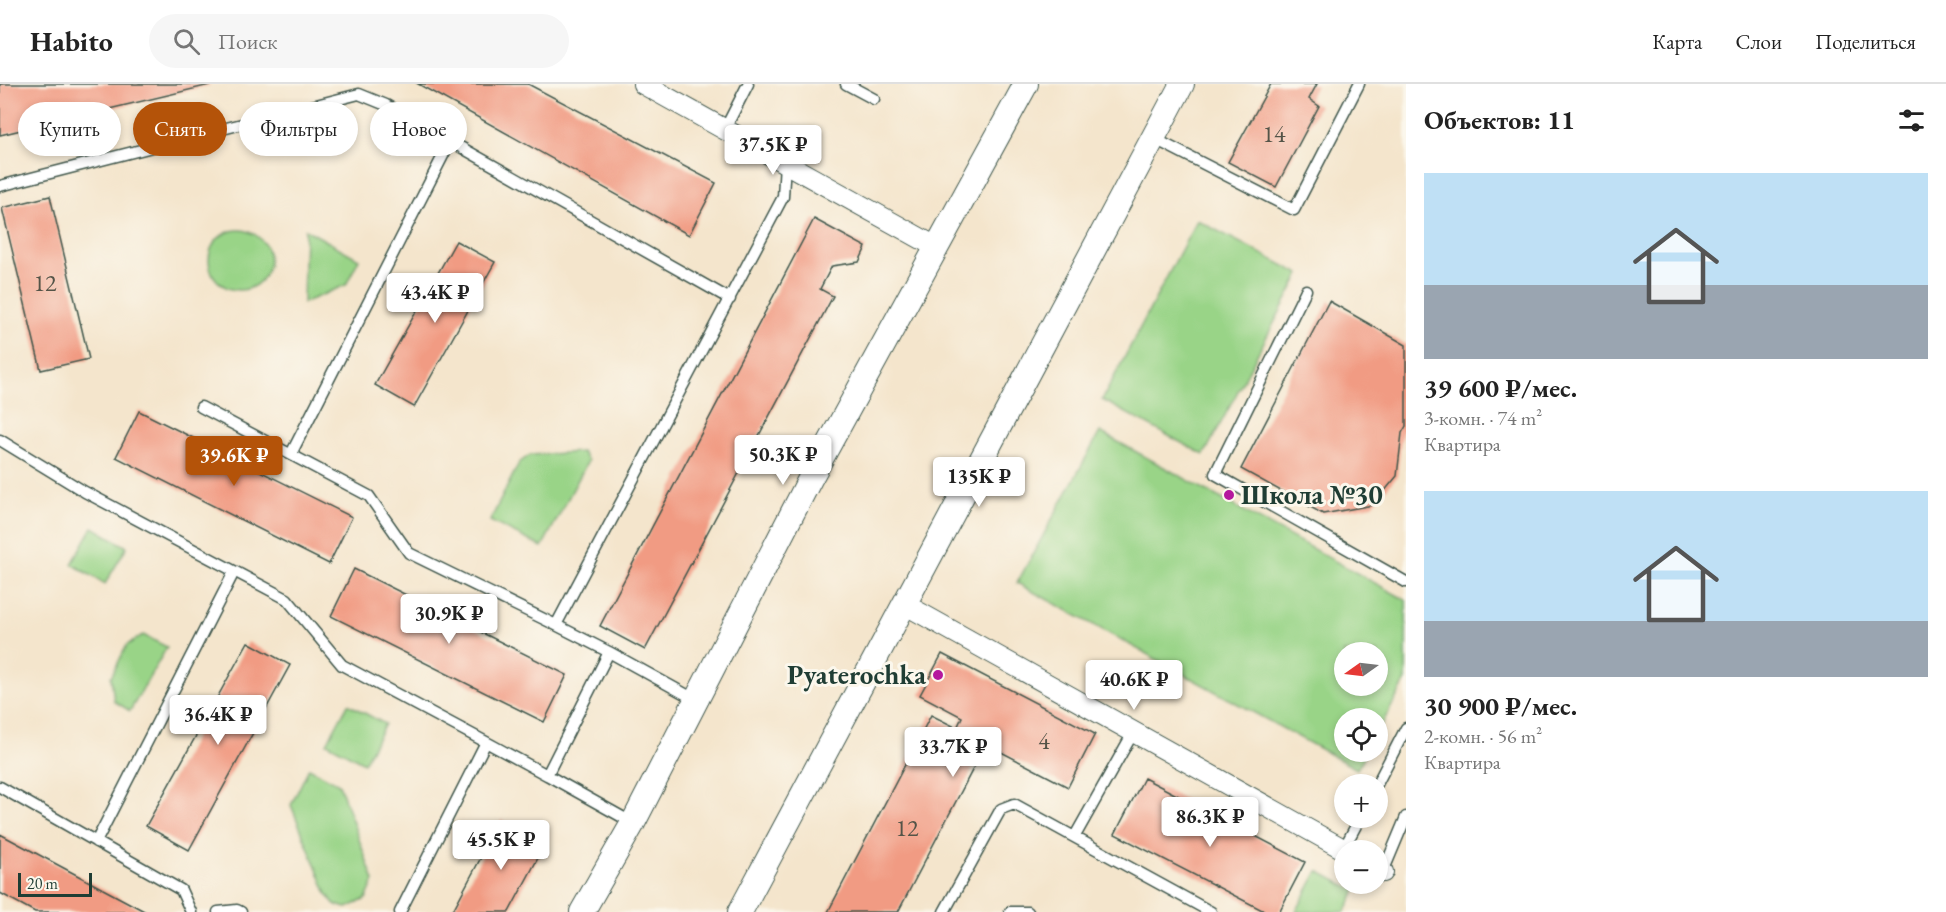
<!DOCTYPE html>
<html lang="ru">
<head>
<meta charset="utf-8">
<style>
	:root { --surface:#fff; --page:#f6f6f6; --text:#222; --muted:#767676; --line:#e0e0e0; --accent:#b45309 }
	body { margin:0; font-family:"EB Garamond",serif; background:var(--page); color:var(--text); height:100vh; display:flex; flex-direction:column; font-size:22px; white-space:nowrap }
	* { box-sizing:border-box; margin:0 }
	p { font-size:20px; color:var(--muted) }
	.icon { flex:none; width:33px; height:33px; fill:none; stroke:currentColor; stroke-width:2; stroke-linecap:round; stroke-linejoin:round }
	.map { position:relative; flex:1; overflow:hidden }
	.side { display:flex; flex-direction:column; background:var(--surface); width:540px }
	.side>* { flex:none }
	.guide { position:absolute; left:18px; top:18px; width:570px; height:54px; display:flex; gap:12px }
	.needle { width:39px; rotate:256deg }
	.fabs { position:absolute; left:1334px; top:558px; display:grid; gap:12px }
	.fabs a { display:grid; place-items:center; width:54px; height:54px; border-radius:50%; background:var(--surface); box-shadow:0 3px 9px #0003; font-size:30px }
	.scale { position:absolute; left:18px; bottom:15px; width:74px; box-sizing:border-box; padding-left:6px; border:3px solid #1f3d34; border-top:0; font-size:16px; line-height:21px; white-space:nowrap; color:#1f3d34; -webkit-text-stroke:4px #fbf7ec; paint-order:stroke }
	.price { position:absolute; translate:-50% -51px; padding:0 14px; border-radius:6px; background:#fff; color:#222; font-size:20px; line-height:39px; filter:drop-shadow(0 2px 3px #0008) }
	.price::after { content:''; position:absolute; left:50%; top:36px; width:18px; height:14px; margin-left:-9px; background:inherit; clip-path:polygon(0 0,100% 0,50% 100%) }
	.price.active { background:var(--accent); color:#fff }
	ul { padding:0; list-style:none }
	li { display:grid; align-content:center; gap:12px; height:318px; padding:0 18px }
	li span { display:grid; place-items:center; height:186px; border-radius:0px; color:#555 }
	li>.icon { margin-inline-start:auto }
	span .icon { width:108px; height:108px; fill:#fffc; stroke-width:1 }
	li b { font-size:26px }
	h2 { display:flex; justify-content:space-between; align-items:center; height:72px; padding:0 18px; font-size:26px }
	.tag { padding:0 21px; border-radius:27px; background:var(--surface); box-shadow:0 3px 9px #0003; font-size:21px; line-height:54px }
	.tag.active { background:var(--accent); color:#fff }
	header { display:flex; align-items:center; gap:36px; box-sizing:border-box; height:84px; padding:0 30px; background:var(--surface); border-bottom:2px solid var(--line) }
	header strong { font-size:28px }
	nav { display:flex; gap:33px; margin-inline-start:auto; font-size:21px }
	.search { width:420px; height:54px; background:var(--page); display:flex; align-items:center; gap:15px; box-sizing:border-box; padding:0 21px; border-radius:33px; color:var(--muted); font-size:22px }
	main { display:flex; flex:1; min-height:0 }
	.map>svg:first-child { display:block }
	.green { fill:#99d487; stroke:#5c885e; stroke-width:1.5; fill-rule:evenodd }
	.building { fill:#f19b83 }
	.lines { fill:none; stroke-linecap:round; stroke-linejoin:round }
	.service-casing { stroke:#3f564b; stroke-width:13 }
	.minor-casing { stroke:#3f564b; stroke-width:22 }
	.tertiary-casing { stroke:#3f564b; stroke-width:26 }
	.service { stroke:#fff; stroke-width:10 }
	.minor { stroke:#fff; stroke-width:20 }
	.tertiary { stroke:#fff; stroke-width:24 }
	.poi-dot { fill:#b5179e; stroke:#fbf7ec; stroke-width:2 }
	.labels { text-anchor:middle; stroke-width:6; stroke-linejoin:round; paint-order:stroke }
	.number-label { font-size:24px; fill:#545448 }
	.poi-label { font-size:27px; font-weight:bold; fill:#1f3d34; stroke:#fbf7ec; text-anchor:start }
</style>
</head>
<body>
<header>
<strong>Habito</strong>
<div class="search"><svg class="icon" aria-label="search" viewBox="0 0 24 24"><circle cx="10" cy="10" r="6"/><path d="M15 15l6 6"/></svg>Поиск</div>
<nav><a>Карта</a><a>Слои</a><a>Поделиться</a></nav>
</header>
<main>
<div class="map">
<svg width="1406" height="828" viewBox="0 0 1406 828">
	<rect width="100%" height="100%" fill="#fbf7ec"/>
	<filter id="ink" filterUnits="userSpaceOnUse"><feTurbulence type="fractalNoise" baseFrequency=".0167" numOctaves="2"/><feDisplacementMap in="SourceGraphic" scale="12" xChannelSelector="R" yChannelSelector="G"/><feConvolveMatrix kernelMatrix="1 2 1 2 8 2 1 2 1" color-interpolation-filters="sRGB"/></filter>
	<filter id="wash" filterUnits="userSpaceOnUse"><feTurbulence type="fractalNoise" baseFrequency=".008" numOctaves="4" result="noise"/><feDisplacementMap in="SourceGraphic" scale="24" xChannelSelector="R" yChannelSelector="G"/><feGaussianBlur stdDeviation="1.35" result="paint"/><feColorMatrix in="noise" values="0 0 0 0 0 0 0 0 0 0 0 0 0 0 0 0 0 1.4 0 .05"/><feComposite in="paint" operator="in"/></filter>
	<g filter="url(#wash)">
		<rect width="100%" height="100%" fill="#f4e5cc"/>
		<path class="green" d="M1197 136 1300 190 1204 371 1102 316Z
			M305 145 359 175 346 201 303 219Z
			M209 176a30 30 0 1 1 60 0a30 30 0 1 1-60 0Z
			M1100 348 1406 516V596L1377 649V634H1344V668H1367L1357 685 1017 499ZM1344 568H1377V602H1344Z
			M582 368 588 377 542 463 490 437 519 379 530 371Z
			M93 443 127 463 105 500 72 480Z
			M143 551 167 563 130 627 114 617 111 593 127 561Z
			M348 620 385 640 364 679 327 659Z
			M309 684 339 700 374 797 366 815 347 824 335 821 327 810 291 721Z
			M1318 787 1356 807 1345 828H1296Z"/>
		<g id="blocks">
			<path class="building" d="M0 0H210V1L0 51Z
				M418 0H528L716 99 689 151Z
				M1271 0H1317L1309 15 1319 22 1276 103 1228 78Z
				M50 112 89 275 41 286 2 124Z
				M814 135 866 163 859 178 832 182 820 205 833 212 645 566 600 542Z
				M456 157 495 178 414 323 375 301Z
				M1329 217 1406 261V342L1402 349 1397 392 1373 421 1323 430 1241 385Z
				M139 327 352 433 329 480 116 373Z
				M354 485 567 591 544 638 331 532Z
				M248 558 290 581 189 766 146 742Z
				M942 570 1095 650 1068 703 986 660 898 828H828L931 631 957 644 962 633 920 611Z
				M1144 694 1305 778 1279 828H1266L1115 750Z
				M501 736 546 759 509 828H452Z
				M0 750 146 828H35L0 809Z"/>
		</g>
	</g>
	<g filter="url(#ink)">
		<use href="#blocks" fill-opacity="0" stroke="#3f564b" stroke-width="1.5"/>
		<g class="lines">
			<defs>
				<path id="service" d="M846 0 874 15
					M725 45 748 0
					M1153 54 1294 126 1359 0
					M0 102 359 10 386 21 730 215
					M1306 206 1215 390 1406 498
					M201 323 369 412 409 469 556 541
					M0 356 85 408 287 515 342 581 486 658 400 828
					M291 370 450 58
					M609 568 696 616
					M486 658 547 691 609 568 556 541 783 113 785 78
					M547 691 633 739
					M1377 700 1406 644
					M0 703 181 806 191 828
					M1075 752 1133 649
					M96 758 234 488
					M1343 766 1360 734
					M1383 788 1406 733
					M218 828 237 826 241 828
					M944 828 1001 725 1014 720 1211 828
					M1010 828H1028"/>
				<path id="minor" d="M643 0 936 163
					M904 520 1345 766
					M1377 785 1383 788"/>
				<path id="tertiary" d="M582 828 633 739 810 395 1026 0
					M740 828 1182 0"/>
			</defs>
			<use href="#service" class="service-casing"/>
			<use href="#minor" class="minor-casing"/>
			<use href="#tertiary" class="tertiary-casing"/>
			<use href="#service" class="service"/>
			<use href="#minor" class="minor"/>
			<use href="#tertiary" class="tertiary"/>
		</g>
	</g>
	<g class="poi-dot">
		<circle cx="1229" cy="411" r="6"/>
		<circle cx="938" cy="591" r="6"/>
	</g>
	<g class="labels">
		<g class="number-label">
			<text x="1274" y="58">14</text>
			<text x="45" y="207">12</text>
			<text x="1044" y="665">4</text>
			<text x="907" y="752">12</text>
		</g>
		<g class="poi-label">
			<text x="1241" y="420">Школа №30</text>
			<text x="926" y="600" text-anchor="end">Pyaterochka</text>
		</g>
	</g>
</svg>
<div class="fabs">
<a><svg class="needle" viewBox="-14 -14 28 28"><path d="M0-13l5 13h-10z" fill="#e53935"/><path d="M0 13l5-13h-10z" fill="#767676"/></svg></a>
<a><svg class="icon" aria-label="locate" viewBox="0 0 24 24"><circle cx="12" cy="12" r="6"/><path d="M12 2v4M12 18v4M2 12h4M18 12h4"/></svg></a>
<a>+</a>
<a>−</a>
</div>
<div class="scale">20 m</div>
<b class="price" style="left:773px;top:92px">37.5K ₽</b>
<b class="price" style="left:435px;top:240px">43.4K ₽</b>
<b class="price" style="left:783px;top:402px">50.3K ₽</b>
<b class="price active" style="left:234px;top:403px">39.6K ₽</b>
<b class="price" style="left:979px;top:424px">135K ₽</b>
<b class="price" style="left:449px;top:561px">30.9K ₽</b>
<b class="price" style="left:1134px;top:627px">40.6K ₽</b>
<b class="price" style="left:218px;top:662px">36.4K ₽</b>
<b class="price" style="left:953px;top:694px">33.7K ₽</b>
<b class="price" style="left:1210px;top:764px">86.3K ₽</b>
<b class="price" style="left:501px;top:787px">45.5K ₽</b>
<div class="guide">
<a class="tag">Купить</a>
<a class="tag active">Снять</a>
<a class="tag">Фильтры</a>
<a class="tag">Новое</a>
</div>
</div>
<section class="side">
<h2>Объектов: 11<svg class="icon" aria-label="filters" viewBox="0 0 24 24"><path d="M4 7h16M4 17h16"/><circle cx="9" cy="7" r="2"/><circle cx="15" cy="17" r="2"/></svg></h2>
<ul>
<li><span style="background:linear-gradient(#bfe0f5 60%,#9aa5b1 0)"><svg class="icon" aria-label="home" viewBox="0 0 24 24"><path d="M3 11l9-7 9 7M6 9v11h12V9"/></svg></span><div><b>39 600 ₽/мес.</b><p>3-комн. · 74 m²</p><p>Квартира</p></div></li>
<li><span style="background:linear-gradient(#bfe0f5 70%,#9aa5b1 0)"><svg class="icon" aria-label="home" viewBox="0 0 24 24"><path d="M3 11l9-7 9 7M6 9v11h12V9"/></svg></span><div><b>30 900 ₽/мес.</b><p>2-комн. · 56 m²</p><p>Квартира</p></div></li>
</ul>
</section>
</main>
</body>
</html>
